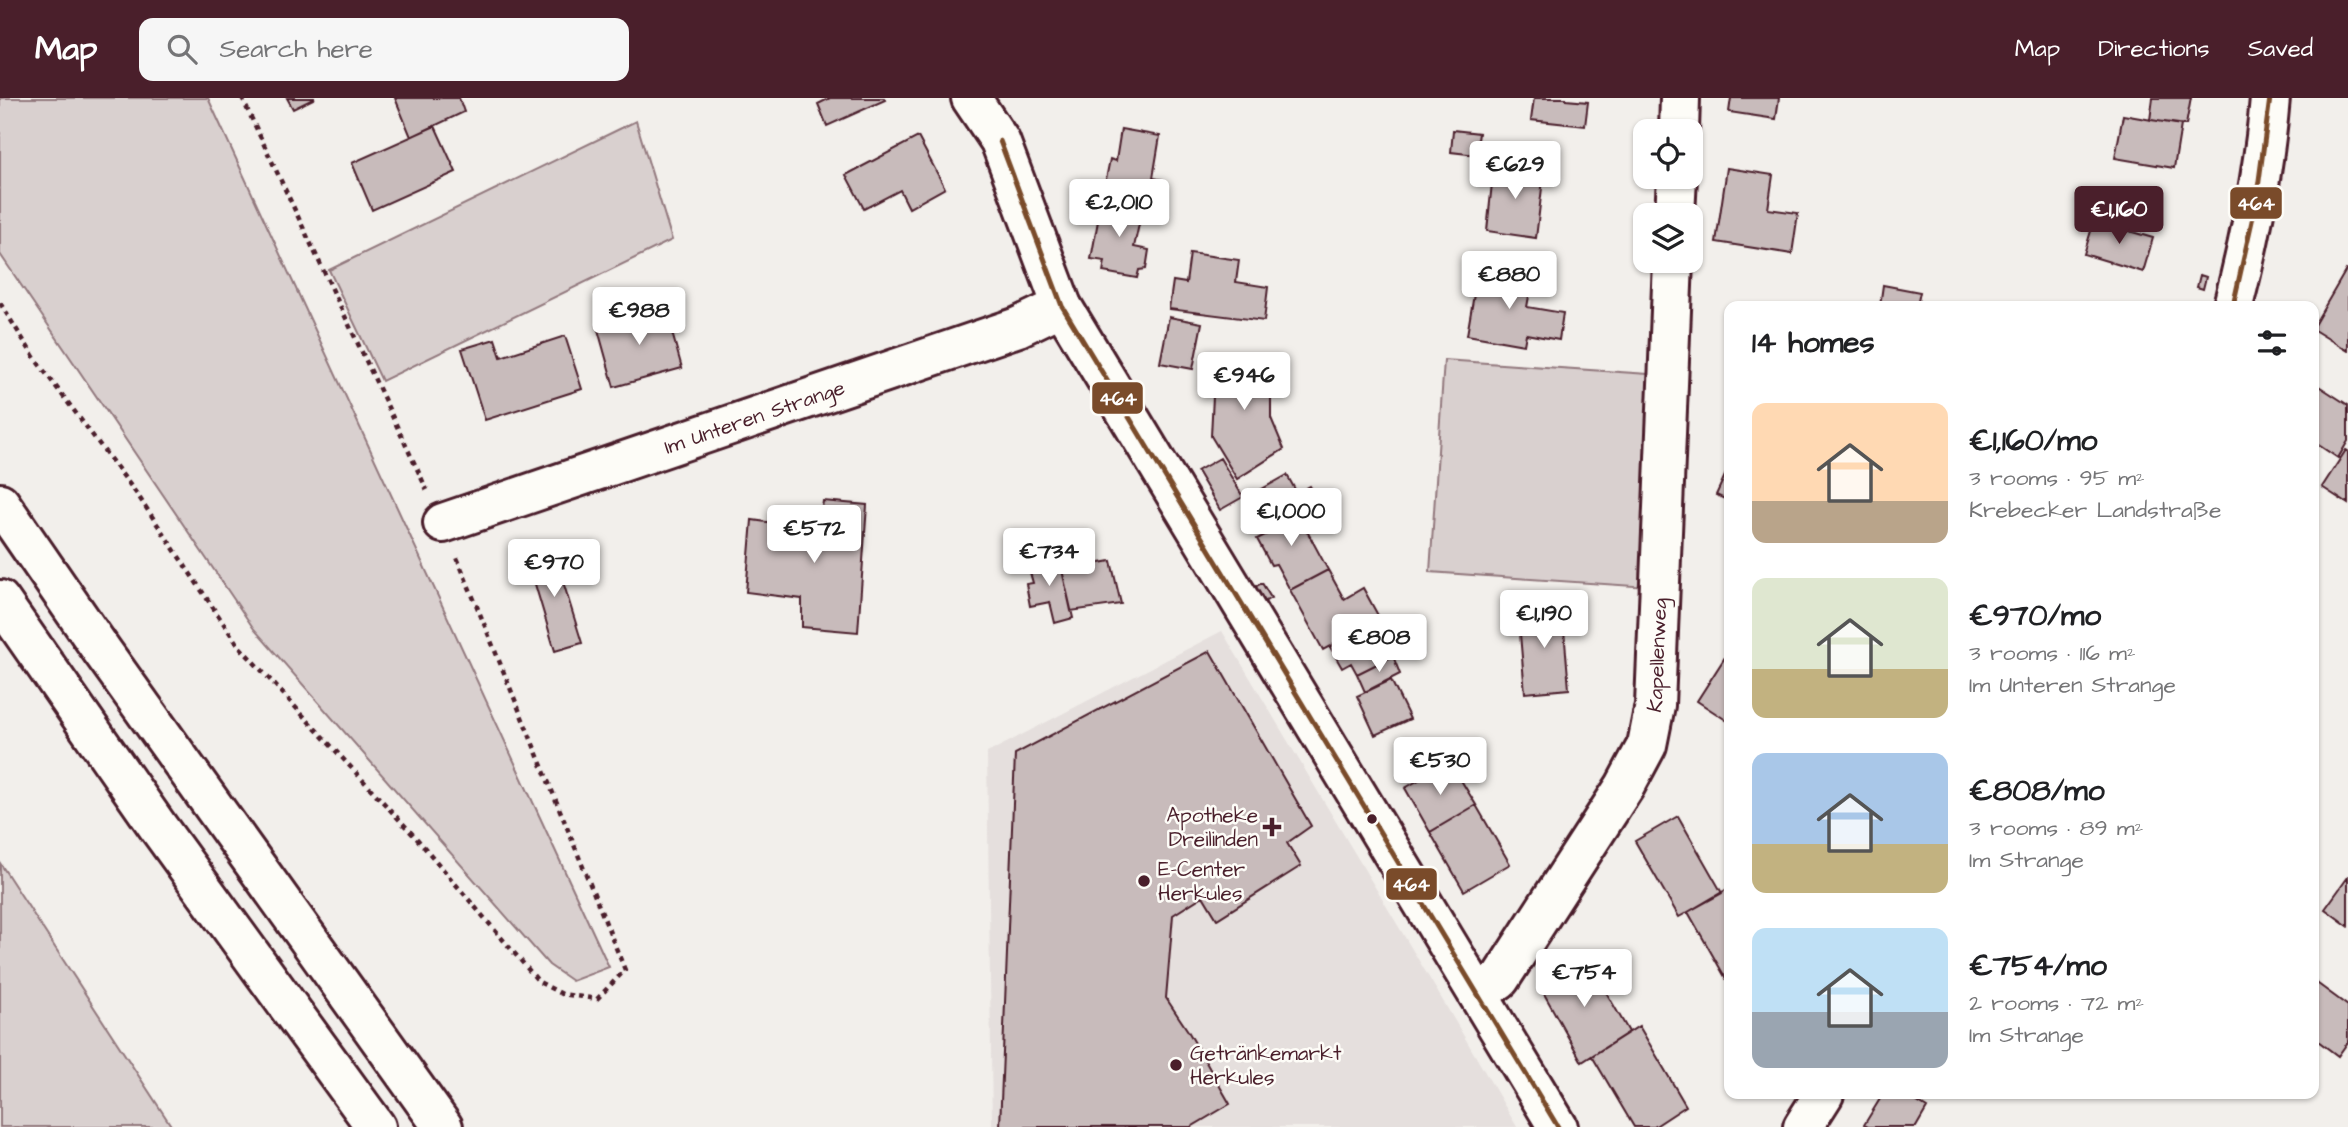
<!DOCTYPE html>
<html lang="en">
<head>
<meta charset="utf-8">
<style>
	:root { --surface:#fff; --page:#f6f6f6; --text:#202124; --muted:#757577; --accent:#4a1f2b }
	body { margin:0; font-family:"Architects Daughter",sans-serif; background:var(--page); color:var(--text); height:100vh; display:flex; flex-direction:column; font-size:26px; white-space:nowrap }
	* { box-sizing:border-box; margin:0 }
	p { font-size:23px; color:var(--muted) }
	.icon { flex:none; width:38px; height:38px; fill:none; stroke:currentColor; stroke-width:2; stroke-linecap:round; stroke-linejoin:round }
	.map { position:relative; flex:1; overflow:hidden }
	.sheet { position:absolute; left:1724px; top:203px; width:595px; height:798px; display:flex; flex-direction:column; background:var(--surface); border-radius:14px; box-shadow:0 2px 5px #0004 }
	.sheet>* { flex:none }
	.buttons { position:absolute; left:1633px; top:21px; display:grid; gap:14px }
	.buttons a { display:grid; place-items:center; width:70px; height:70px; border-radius:14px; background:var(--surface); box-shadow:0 2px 5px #0004; font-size:35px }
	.price { position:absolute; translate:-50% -60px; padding:0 16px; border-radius:7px; background:#fff; color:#222; font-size:23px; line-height:46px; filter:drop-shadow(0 2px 4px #0008) }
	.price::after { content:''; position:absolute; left:50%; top:42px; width:21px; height:16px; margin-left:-10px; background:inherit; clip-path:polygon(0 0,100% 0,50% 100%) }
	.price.active { background:var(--accent); color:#fff }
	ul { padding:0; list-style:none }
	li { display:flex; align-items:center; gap:21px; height:175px; padding:0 28px }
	li span { display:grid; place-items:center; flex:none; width:196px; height:140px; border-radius:14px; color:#555 }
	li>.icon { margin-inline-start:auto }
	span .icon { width:84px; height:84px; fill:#fffc; stroke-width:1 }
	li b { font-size:30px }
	h2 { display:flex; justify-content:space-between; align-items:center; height:84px; padding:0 28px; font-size:30px }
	header { display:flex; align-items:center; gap:42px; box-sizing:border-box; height:98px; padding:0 35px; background:var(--accent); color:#fff }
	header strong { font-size:33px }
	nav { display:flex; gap:38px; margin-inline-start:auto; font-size:24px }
	.search { width:490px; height:63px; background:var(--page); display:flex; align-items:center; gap:18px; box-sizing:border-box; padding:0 24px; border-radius:14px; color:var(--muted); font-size:26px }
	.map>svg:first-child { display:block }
	.built { fill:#e5dfdd }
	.green { fill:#d9d0cf; stroke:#92787d; stroke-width:2 }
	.building { fill:#c8bbbb; stroke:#4a1f2b; stroke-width:2 }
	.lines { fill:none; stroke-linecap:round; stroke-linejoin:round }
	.minor-casing { stroke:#4a1f2b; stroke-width:44 }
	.major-casing { stroke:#4a1f2b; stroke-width:44 }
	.highway-casing { stroke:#4a1f2b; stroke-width:44 }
	.path { stroke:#4a1f2b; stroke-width:4.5; stroke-dasharray:5 5; stroke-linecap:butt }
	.minor { stroke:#fdfcf7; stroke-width:38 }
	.major { stroke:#fdfcf7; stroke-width:38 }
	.highway { stroke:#fdfcf7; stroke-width:38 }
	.bus-1-casing { stroke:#fdfcf7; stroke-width:10 }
	.bus-1 { stroke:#7a4b2a; stroke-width:5 }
	.bus-dot { fill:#4a1f2b; stroke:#fdfcf7; stroke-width:2.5 }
	.labels { text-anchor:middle; stroke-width:5; stroke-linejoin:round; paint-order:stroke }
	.street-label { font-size:21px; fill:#4a1f2b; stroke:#fdfcf7 }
	.poi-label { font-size:21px; fill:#4a1f2b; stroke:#fdfcf7; text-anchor:start }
	.line-badge { stroke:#fdfcf7; stroke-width:2.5 }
	.badge-label { font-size:19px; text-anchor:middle; font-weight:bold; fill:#fff }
</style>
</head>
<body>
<header>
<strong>Map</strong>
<div class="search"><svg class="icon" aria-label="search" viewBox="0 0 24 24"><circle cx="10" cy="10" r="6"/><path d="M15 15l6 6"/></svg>Search here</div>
<nav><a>Map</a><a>Directions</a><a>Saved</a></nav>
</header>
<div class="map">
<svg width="2348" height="1029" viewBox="0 0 2348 1029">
	<rect width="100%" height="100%" fill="#f2efeb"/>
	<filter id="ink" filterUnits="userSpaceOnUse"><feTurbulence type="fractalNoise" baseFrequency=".0143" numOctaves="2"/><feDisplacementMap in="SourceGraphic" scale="14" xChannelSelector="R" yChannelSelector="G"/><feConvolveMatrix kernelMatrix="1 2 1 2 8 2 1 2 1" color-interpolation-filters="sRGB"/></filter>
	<g filter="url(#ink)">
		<path class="built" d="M1222 533 1455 923 1517 1029H992L987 655Z"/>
		<path class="green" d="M0 0H208L609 869 572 883 549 867 254 531 0 156Z
			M636 23 672 142 382 283 329 172Z
			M1444 262 1663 277 1648 489 1430 474Z
			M0 765 172 1029H0Z"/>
		<path class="building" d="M287 0H315L293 11Z
			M395 0H459L464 14 411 39Z
			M830 0H884L885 2 827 28 818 6Z
			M1534 0H1566V2L1588 4 1585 28 1531 22Z
			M1731 0H1779L1776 21 1729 14Z
			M2153 0H2191L2186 27 2150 22Z
			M2123 17 2181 27 2174 70 2115 60Z
			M435 28 456 74 372 112 352 65Z
			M1121 31 1160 38 1153 80 1164 82 1159 111 1102 101 1110 61 1116 63Z
			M1453 32 1479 35 1476 57 1451 54Z
			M918 39 945 90 909 110 900 92 864 111 846 77Z
			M1494 66 1544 73 1536 140 1487 133Z
			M1727 70 1773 77 1768 111 1798 115 1792 156 1716 144Z
			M1102 101 1143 108 1134 149 1149 152 1146 171 1139 172 1137 180 1103 174 1105 163 1091 161Z
			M2094 123 2153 140 2143 174 2084 156Z
			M1190 155 1239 162 1236 184 1268 189 1264 223 1169 211 1173 183 1186 185Z
			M2346 172 2348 173V253L2314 232V227Z
			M1478 173 1532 182 1527 209 1563 215 1559 242 1526 236 1524 247 1467 237Z
			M2200 177 2206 179 2203 191 2197 189Z
			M1883 187 1920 194 1917 208H1880Z
			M665 210 682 270 614 289 597 228Z
			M1169 219 1202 225 1193 271 1160 265Z
			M565 238 582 291 485 322 462 251 495 241 501 259Z
			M1215 258 1271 259V320L1284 351 1237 381 1211 338Z
			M2314 285 2348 307V343L2338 360 2314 344Z
			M2346 352 2348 353V406L2322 389Z
			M1220 360 1243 399 1220 412 1197 373Z
			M1729 369V403L1716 397Z
			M1287 377 1297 395 1310 388 1322 409 1301 421 1292 405 1261 422 1248 399Z
			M823 403 867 407 858 534 802 529V501L746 494 752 422 819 431Z
			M1292 405 1328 472 1290 492 1276 466 1271 467 1257 441 1269 435 1261 422Z
			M552 448 582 545 555 553 526 456Z
			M1049 460 1052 469 1067 466 1068 471 1062 472 1073 520 1055 525 1050 504 1030 508 1026 486 1033 485 1027 464Z
			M1111 463 1121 506 1071 513 1062 472Z
			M1328 472 1344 501 1363 490 1380 521 1323 552 1290 492Z
			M1262 485 1271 500 1264 504 1255 489Z
			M1562 508 1569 591 1525 595 1518 512Z
			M1380 521 1391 542H1410L1411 556 1393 558 1357 576 1351 565 1342 570 1330 549Z
			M1210 553 1311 728 1287 745 1301 768 1217 821 1203 798 1173 817 1166 900 1188 933 1230 1006 1191 1029H1000L1015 656Z
			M1729 553V624L1697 603Z
			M1393 558 1400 576 1365 594 1357 576Z
			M1391 582 1410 621 1375 637 1357 598Z
			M1450 664 1476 707 1430 734 1405 690Z
			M1476 707 1510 766 1464 793 1430 734Z
			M1678 718 1722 795 1679 819 1635 743Z
			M2348 779V828L2325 811Z
			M1729 790V886L1688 814Z
			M1586 859 1629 934 1582 964 1538 885Z
			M2314 883 2348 908V944L2338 958 2314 940Z
			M1639 928 1686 1008 1654 1029H1634L1592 958Z
			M1883 996H1904L1927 1010 1916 1029H1868L1864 1027Z"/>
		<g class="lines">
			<defs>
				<g id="minor">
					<path d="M971 0 1000 43 1062 208 1558 1029"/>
					<path d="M1679 33 1680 0"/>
					<path d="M1675 117 1677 79"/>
					<path id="s1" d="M443 425 1018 229 1062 208"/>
					<path id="s2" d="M1478 896 1500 881 1625 688 1647 647 1655 607 1673 163"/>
				</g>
				<path id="major" d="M2233 208C2251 138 2264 72 2270 0
					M1803 1029 1824 996"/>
				<path id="highway" d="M0 405 102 553 443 1029
					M0 502 158 729 376 1029"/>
			</defs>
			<use href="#minor" class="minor-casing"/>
			<use href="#major" class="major-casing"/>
			<use href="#highway" class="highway-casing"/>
			<path class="path" d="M242 0 427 392
				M0 205 36 262 139 399 238 547 418 742 539 884 562 896 597 901 625 872 456 457"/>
			<use href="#minor" class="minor"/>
			<use href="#major" class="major"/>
			<use href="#highway" class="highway"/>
			<defs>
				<path id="bus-1" d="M1000 43 1062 208 1558 1029
					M2233 208 2256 105 2270 0"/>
			</defs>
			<use href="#bus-1" class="bus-1-casing"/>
			<use href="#bus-1" class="bus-1"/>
		</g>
	</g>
	<g class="bus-dot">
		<circle cx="1372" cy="721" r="6"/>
		<path d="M1268.5 718.5h7v7h7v7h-7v7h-7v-7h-7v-7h7z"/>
		<circle cx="1144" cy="783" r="7"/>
		<circle cx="1176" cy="967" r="7"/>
	</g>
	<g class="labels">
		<g class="street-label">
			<text dy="7" stroke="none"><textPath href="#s1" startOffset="329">Im Unteren Strange</textPath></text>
			<text dy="7" stroke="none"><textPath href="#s2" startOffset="394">Kapellenweg</textPath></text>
		</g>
		<g class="poi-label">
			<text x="1258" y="724" text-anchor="end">Apotheke<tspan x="1258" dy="24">Dreilinden</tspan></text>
			<text x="1158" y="778">E-Center<tspan x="1158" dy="24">Herkules</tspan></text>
			<text x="1190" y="962">Getränkemarkt<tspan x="1190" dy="24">Herkules</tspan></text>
		</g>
	</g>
	<g class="line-badge">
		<rect x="2229" y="88" width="54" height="34" rx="7" fill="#7a4b2a"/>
		<rect x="1091" y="283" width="53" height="34" rx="7" fill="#7a4b2a"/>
		<rect x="1385" y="769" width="53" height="34" rx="7" fill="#7a4b2a"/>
	</g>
	<g class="badge-label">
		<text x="2256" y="112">464</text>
		<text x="1118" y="307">464</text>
		<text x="1411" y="793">464</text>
	</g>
</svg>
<div class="buttons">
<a><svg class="icon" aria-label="locate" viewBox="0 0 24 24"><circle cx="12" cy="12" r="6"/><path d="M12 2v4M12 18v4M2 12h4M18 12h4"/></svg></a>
<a><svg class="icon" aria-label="layers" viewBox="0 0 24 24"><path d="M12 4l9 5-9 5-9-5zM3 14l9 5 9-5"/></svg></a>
</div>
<b class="price" style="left:1515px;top:103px">€629</b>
<b class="price" style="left:1119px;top:141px">€2,010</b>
<b class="price active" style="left:2119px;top:148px">€1,160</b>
<b class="price" style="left:1509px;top:213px">€880</b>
<b class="price" style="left:639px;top:249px">€988</b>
<b class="price" style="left:1244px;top:314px">€946</b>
<b class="price" style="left:1291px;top:450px">€1,000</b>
<b class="price" style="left:814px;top:467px">€572</b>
<b class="price" style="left:1049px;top:490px">€734</b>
<b class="price" style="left:554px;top:501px">€970</b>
<b class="price" style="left:1544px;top:552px">€1,190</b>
<b class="price" style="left:1379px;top:576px">€808</b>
<b class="price" style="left:1440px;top:699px">€530</b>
<b class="price" style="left:1584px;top:911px">€754</b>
<section class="sheet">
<h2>14 homes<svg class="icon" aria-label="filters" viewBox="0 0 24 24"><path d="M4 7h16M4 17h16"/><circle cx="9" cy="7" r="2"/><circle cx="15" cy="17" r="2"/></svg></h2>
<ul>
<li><span style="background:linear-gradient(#ffd9b3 70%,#b9a48a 0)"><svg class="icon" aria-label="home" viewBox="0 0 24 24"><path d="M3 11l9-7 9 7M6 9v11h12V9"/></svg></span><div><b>€1,160/mo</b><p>3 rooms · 95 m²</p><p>Krebecker Landstraße</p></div></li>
<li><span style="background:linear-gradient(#dfe7d0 65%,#c2b280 0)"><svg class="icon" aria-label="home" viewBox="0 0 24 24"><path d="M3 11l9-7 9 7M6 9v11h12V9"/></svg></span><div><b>€970/mo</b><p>3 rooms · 116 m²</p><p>Im Unteren Strange</p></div></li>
<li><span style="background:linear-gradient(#a9c7e8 65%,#c2b280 0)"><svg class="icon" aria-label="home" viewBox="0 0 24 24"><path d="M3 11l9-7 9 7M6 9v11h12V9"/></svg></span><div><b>€808/mo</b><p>3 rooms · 89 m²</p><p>Im Strange</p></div></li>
<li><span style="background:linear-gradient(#bfe0f5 60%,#9aa5b1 0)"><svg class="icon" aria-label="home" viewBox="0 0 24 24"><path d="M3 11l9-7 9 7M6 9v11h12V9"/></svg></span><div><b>€754/mo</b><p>2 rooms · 72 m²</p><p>Im Strange</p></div></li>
</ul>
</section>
</div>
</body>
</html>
